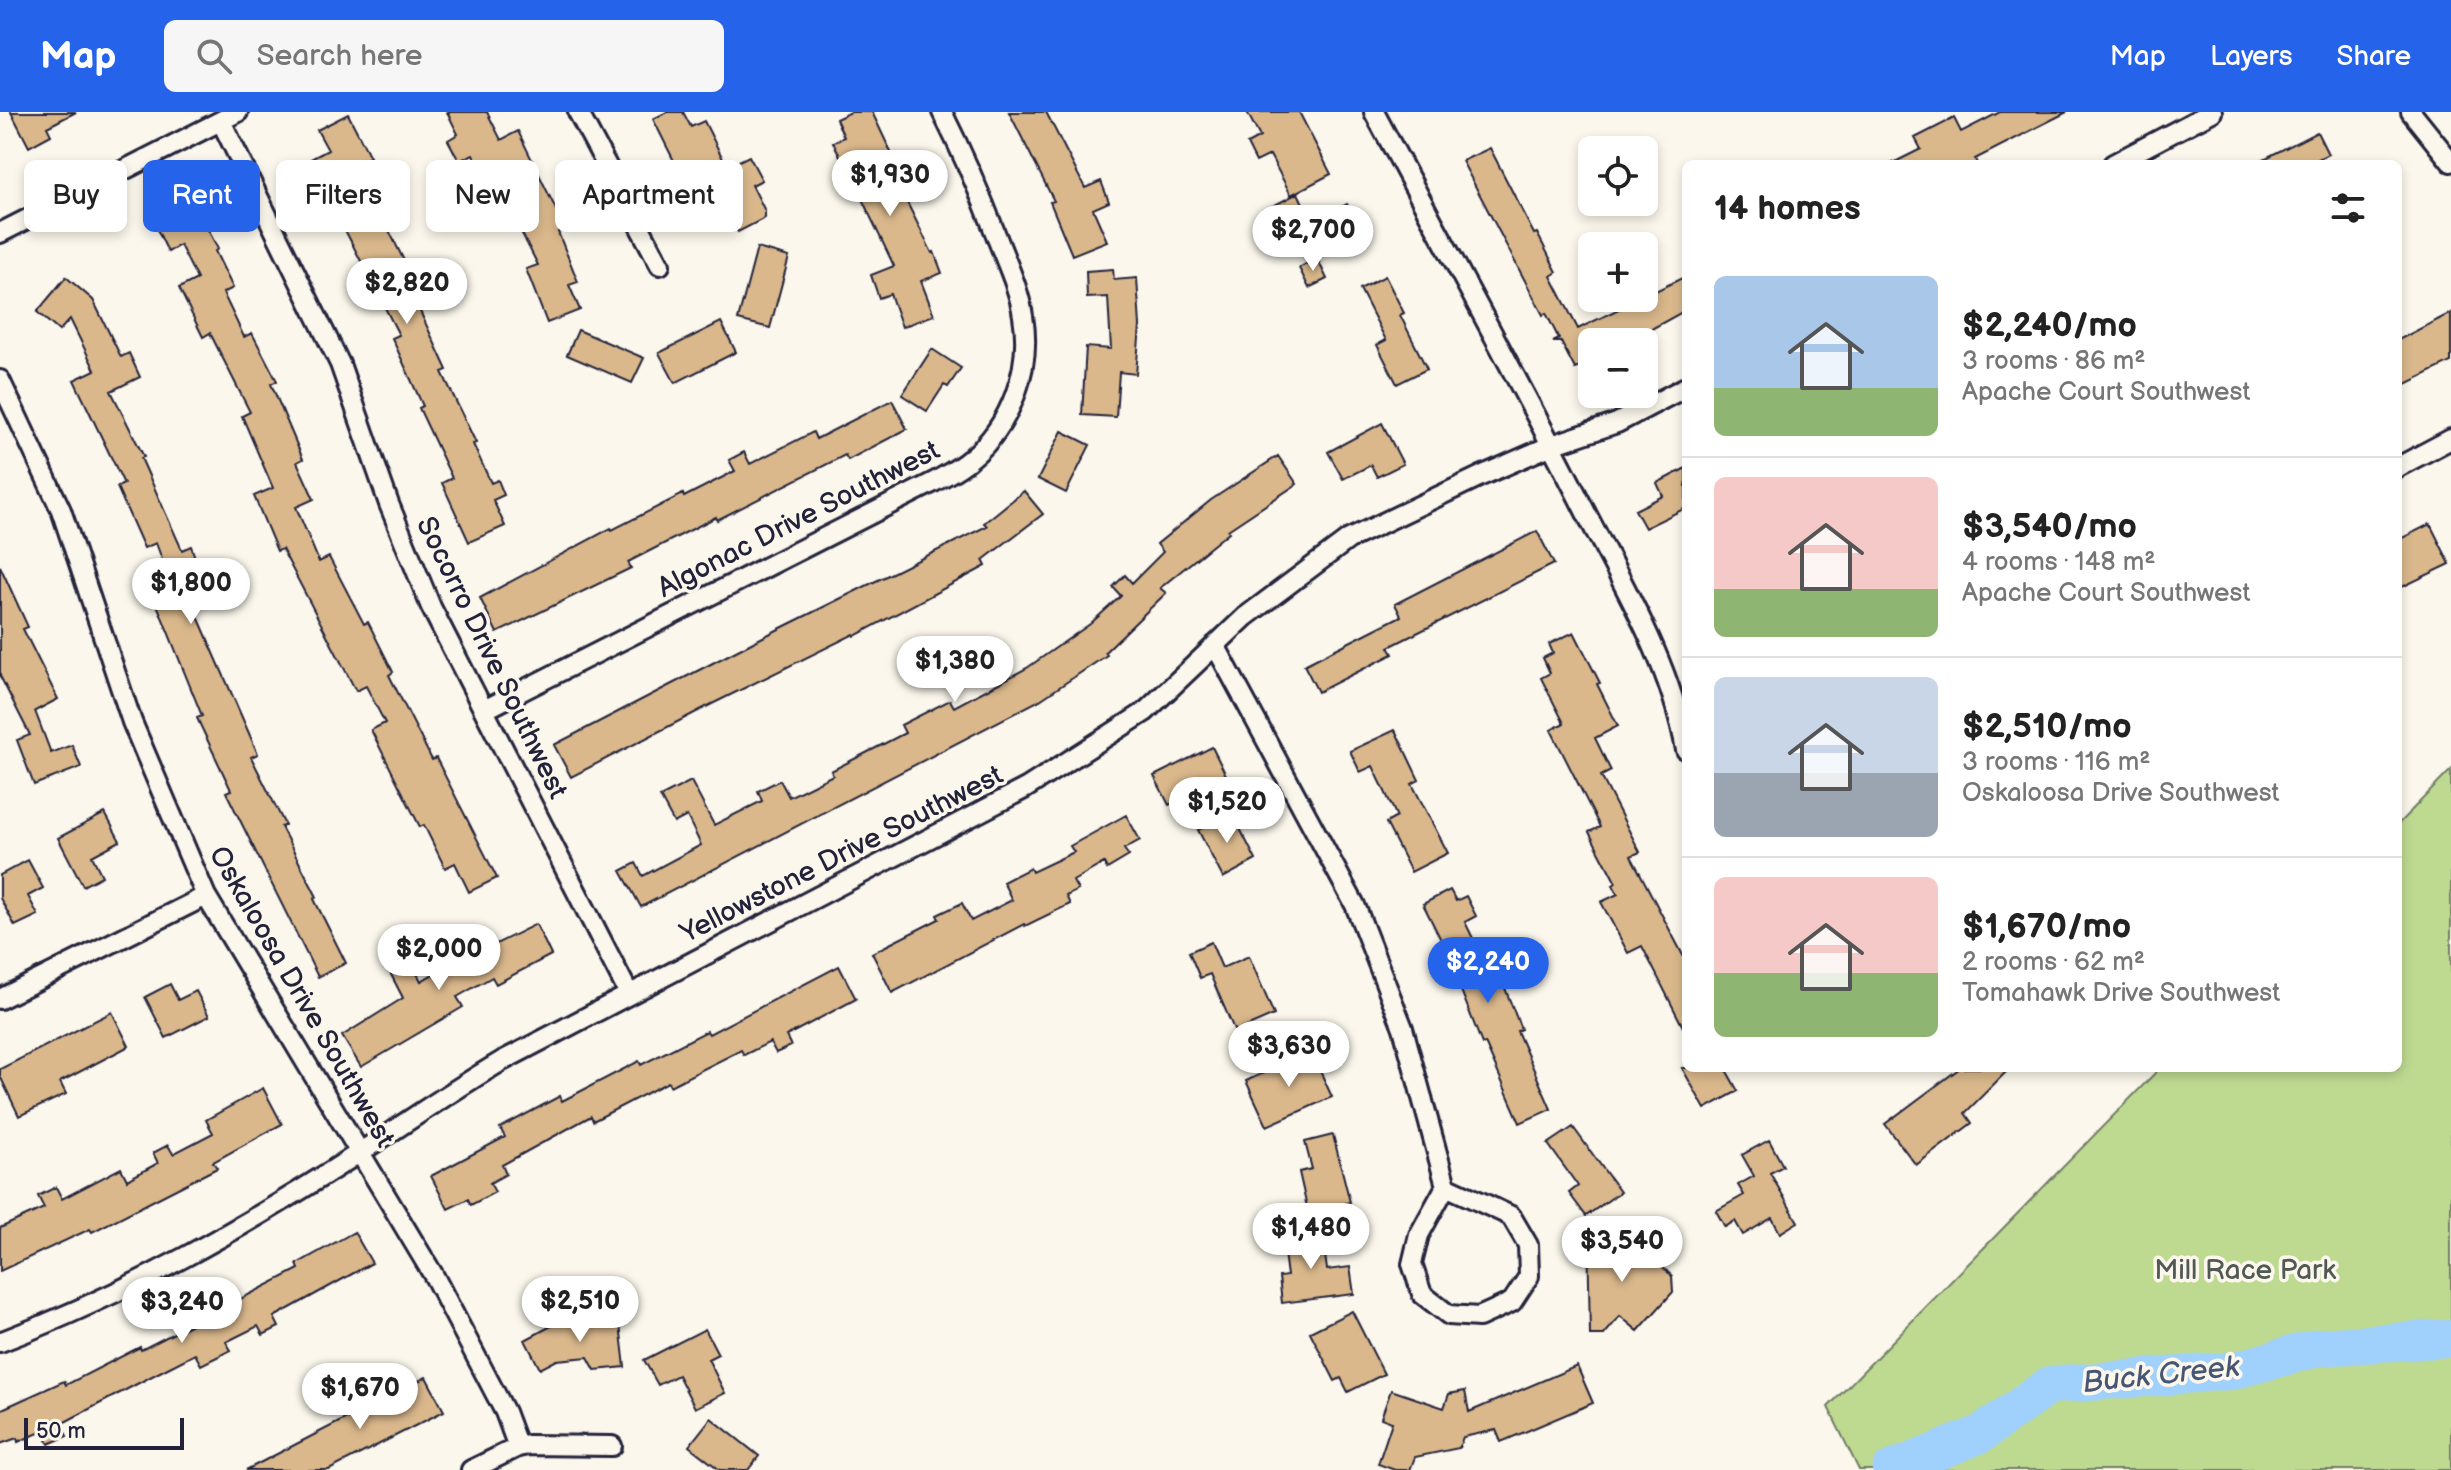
<!DOCTYPE html>
<html lang="en">
<head>
<meta charset="utf-8">
<style>
	:root { --surface:#fff; --page:#f6f6f6; --text:#222; --muted:#767676; --line:#e0e0e0; --accent:#2563eb }
	body { margin:0; font-family:"Balsamiq Sans",sans-serif; background:var(--page); color:var(--text); height:100vh; display:flex; flex-direction:column; font-size:30px; white-space:nowrap }
	* { box-sizing:border-box; margin:0 }
	p { font-size:26px; color:var(--muted) }
	.icon { flex:none; width:44px; height:44px; fill:none; stroke:currentColor; stroke-width:2; stroke-linecap:round; stroke-linejoin:round }
	.map { position:relative; flex:1; overflow:hidden }
	.sheet { position:absolute; left:1682px; top:48px; width:720px; height:912px; display:flex; flex-direction:column; background:var(--surface); border-radius:12px; box-shadow:0 4px 12px #0003 }
	.sheet>* { flex:none }
	.banner { position:absolute; left:24px; top:48px; width:760px; height:72px; display:flex; gap:16px }
	.fabs { position:absolute; left:1578px; top:24px; display:grid; gap:16px }
	.fabs a { display:grid; place-items:center; width:80px; height:80px; border-radius:12px; background:var(--surface); box-shadow:0 4px 12px #0003; font-size:40px }
	.scale { position:absolute; left:24px; bottom:20px; width:160px; box-sizing:border-box; padding-left:8px; border:4px solid #22223b; border-top:0; font-size:22px; line-height:28px; white-space:nowrap; color:#22223b; -webkit-text-stroke:6px #fbf7ec; paint-order:stroke }
	.price { position:absolute; translate:-50% -68px; padding:0 18px; border-radius:28px; background:#fff; color:#222; font-size:26px; line-height:52px; filter:drop-shadow(0 2px 4px #0008) }
	.price::after { content:''; position:absolute; left:50%; top:48px; width:24px; height:18px; margin-left:-12px; background:inherit; clip-path:polygon(0 0,100% 0,50% 100%) }
	.price.current { background:var(--accent); color:#fff }
	ul { padding:0; list-style:none }
	li { display:flex; align-items:center; gap:24px; height:200px; padding:0 32px }
	li+li { border-top:2px solid var(--line) }
	li span { display:grid; place-items:center; flex:none; width:224px; height:160px; border-radius:12px; color:#555 }
	li>.icon { margin-inline-start:auto }
	span .icon { width:96px; height:96px; fill:#fffc; stroke-width:1 }
	li b { font-size:34px }
	h2 { display:flex; justify-content:space-between; align-items:center; height:96px; padding:0 32px; font-size:34px }
	.tag { padding:0 28px; border-radius:12px; background:var(--surface); box-shadow:0 4px 12px #0003; font-size:28px; line-height:72px }
	.tag.current { background:var(--accent); color:#fff }
	header { display:flex; align-items:center; gap:48px; box-sizing:border-box; height:112px; padding:0 40px; background:var(--accent); color:#fff }
	header strong { font-size:38px }
	nav { display:flex; gap:44px; margin-inline-start:auto; font-size:28px }
	.search { width:560px; height:72px; background:var(--page); display:flex; align-items:center; gap:20px; box-sizing:border-box; padding:0 28px; border-radius:12px; color:var(--muted); font-size:30px }
	.map>svg:first-child { display:block }
	.green { fill:#beda91; stroke:#707e66; stroke-width:2 }
	.lines { fill:none; stroke-linecap:round; stroke-linejoin:round }
	.river { stroke:#a0d0fc; stroke-width:38 }
	.building { fill:#dab88c; stroke:#22223b; stroke-width:2 }
	.street-casing { stroke:#22223b; stroke-width:24 }
	.street { stroke:#fbf7ec; stroke-width:18 }
	.labels { text-anchor:middle; stroke-width:7; stroke-linejoin:round; paint-order:stroke }
	.street-label { font-size:28px; fill:#22223b; stroke:#fbf7ec }
	.park-label { font-size:28px; fill:#515955; stroke:#fbf7ec }
	.water-label { font-size:30px; font-style:italic; fill:#485675; stroke:#fbf7ec }
</style>
</head>
<body>
<header>
<strong>Map</strong>
<div class="search"><svg class="icon" aria-label="search" viewBox="0 0 24 24"><circle cx="10" cy="10" r="6"/><path d="M15 15l6 6"/></svg>Search here</div>
<nav><a>Map</a><a>Layers</a><a>Share</a></nav>
</header>
<div class="map">
<svg width="2451" height="1358" viewBox="0 0 2451 1358">
	<rect width="100%" height="100%" fill="#fbf7ec"/>
	<filter id="ink" filterUnits="userSpaceOnUse"><feTurbulence type="fractalNoise" baseFrequency=".0125" numOctaves="2"/><feDisplacementMap in="SourceGraphic" scale="16" xChannelSelector="R" yChannelSelector="G"/><feConvolveMatrix kernelMatrix="1 2 1 2 8 2 1 2 1" color-interpolation-filters="sRGB"/></filter>
	<g filter="url(#ink)">
		<path class="green" d="M2451 658V1358H1859L1828 1295 2160 956H2398V712Z"/>
		<g class="lines">
			<path class="river" d="M1891 1358 1981 1322 2050 1273 2232 1259 2320 1235 2451 1226"/>
		</g>
		<path class="building" d="M11 0H76L47 15 51 23 29 35Z
			M447 0H487L501 28 518 19 565 116 558 120 578 170 569 173 580 198 547 211 526 157 538 153 493 65 486 69 473 42 459 49 448 28 458 22Z
			M667 0H683L691 15 704 9 727 55 749 44 762 68 752 73 765 99V106L738 120 721 86 703 95 683 55 678 57 653 7Z
			M851 0H872L897 53 890 56 932 141 934 140 942 161 921 169 934 203 902 215 890 182 879 186 871 163 894 154 862 87 872 82 858 52 847 58 833 30 844 25 836 7Z
			M1009 0H1046L1085 76 1101 69 1109 90 1093 97 1107 129 1072 143 1050 90 1054 89Z
			M1247 0H1299L1331 62 1291 83 1270 43 1256 50 1247 32 1260 25Z
			M2000 0H2067L1975 47 1977 52H1891L1921 37 1915 26 1954 6 1961 20Z
			M348 2 370 45 356 52 425 191 418 195 447 258 442 260 476 331 473 332 491 371 498 368 504 383 493 388 505 414 469 430 442 371 452 366 419 296 423 294 392 226 399 223 309 48 328 38 317 18Z
			M2317 20 2328 42 2309 52H2254Z
			M1490 36 1534 122 1537 121 1557 160 1551 164 1578 217 1686 164V198L1628 230H1592V249L1575 257 1561 230H1553L1559 227 1546 201 1543 203 1462 49Z
			M186 75 218 137 215 139 233 176 223 181 244 225 252 221 277 269 271 272 303 347 297 350 314 387 296 395 319 450 329 445 364 512 368 510 393 560 389 563 432 648 436 646 497 766 469 780 455 751 445 756 424 713 420 715 371 618 385 611 366 574 356 579 282 437 277 439 254 384 273 376 242 304 250 300 210 221 203 225 179 176 197 167 180 133 168 140 155 113 166 108 157 90Z
			M1298 81 1308 102 1281 116 1271 95Z
			M1347 92 1364 125 1335 139 1319 107Z
			M757 136 789 145 770 216 738 208Z
			M1317 146 1327 167 1309 176 1299 156Z
			M1113 157 1114 168 1137 166 1140 214 1136 262 1119 260 1116 305 1082 303 1086 235 1111 237 1108 185 1087 186 1086 159Z
			M1385 164 1404 201 1400 203 1427 257 1397 272 1377 233 1386 228 1360 177Z
			M66 165 93 188 121 245 129 241 140 265 111 279 144 345 141 346 182 438 191 434 206 477 189 484 258 642 251 645 285 713 281 715 317 785 314 787 346 851 318 865 226 680 231 678 197 606 202 604 152 480 171 472 156 431 144 436 117 375 124 372 74 268 95 258 70 207 59 219 37 200Z
			M2451 201V250L2398 276V228Z
			M721 210 736 240 675 271 659 241Z
			M578 218 644 246 632 271 567 243Z
			M932 237 961 256 948 275 944 273 927 299 902 283Z
			M892 288 907 317 848 348 845 343 717 408 716 405 628 450 631 456 497 521 480 486 611 416 612 418 683 382 684 385 735 359 729 348 744 340 750 352 813 320 816 327Z
			M1382 311 1403 352 1377 365 1371 353 1343 367 1328 340Z
			M1062 319 1090 333 1066 381 1038 367Z
			M1278 344 1297 372 1228 418 1229 420 1160 476 1166 481 1105 540 1107 543 1040 588 641 795 621 759 636 751 643 764 701 733 687 704 674 711 660 685 691 669 714 713 762 689 758 679 780 668 789 685 833 663 831 659 905 621 901 613 950 588 954 595 1027 556 1090 512 1121 484 1113 475 1125 463 1132 471 1163 440 1157 432 1211 388Z
			M1686 356V396L1645 416 1635 398 1663 384 1657 371Z
			M1024 379 1043 402 983 448 986 454 855 524 854 522 710 593 571 665 554 633 765 524 987 414 984 411Z
			M2430 412 2450 452 2398 477V428Z
			M1537 419 1554 452 1389 535 1393 542 1318 580 1304 553 1401 504 1395 492Z
			M0 454 28 515 23 517 58 587 35 599 51 641 72 633 81 655 34 673 17 628 30 623 0 564Z
			M1574 520 1600 571 1597 572 1618 614 1595 626 1611 659 1601 664 1640 740 1631 744 1686 849V921L1642 834 1628 841 1601 790 1618 782 1613 773 1616 771 1589 720 1600 715 1551 618 1564 611 1541 566 1550 561 1543 546 1553 541 1549 532Z
			M1395 618 1419 668 1412 672 1448 741 1411 760 1386 711 1397 705 1373 654 1360 660 1350 639Z
			M1212 635 1226 663 1169 693 1154 664Z
			M105 701 120 729 92 744 102 764 83 774 58 726Z
			M1232 701 1256 748 1223 766 1198 718Z
			M1126 703 1140 728 1124 737 1129 744 1107 757 1104 751 1073 769 1078 778 1066 784 1070 792 1025 814 1024 812 892 881 872 841 939 807 937 803 962 791 971 809 1012 788 1003 770 1030 756 1032 760 1074 740 1070 734Z
			M28 748 43 776 28 784 38 803 15 814 0 786V763Z
			M1450 778 1456 789 1466 784 1476 804 1465 810 1485 851 1494 848 1521 917 1517 919 1551 997 1520 1011 1485 931 1482 932 1455 863 1458 862 1423 792Z
			M536 812 551 843 496 872 492 865 457 885 463 895 361 955 342 924 403 886 382 845 403 834 421 869 464 844 466 847Z
			M1211 830 1222 856 1249 844 1274 903 1235 920 1210 862 1200 866 1189 840Z
			M839 854 856 887 786 924 791 934 776 941 770 930 744 943 741 938 670 974 668 970 593 1009 591 1004 502 1053 506 1062 490 1071 495 1080 471 1093 468 1087 448 1097 431 1064 505 1025 500 1016 560 984 562 989 639 949 641 953 707 919 709 922Z
			M170 872 178 888 196 879 209 904 166 926 145 885Z
			M112 900 129 934 60 970 66 982 19 1004 0 964V957Z
			M1311 939 1332 985 1267 1014 1246 969Z
			M1682 956H1725L1738 979 1705 997Z
			M1960 956H2010L1965 1001 1972 1011 1916 1053 1885 1012Z
			M263 976 282 1012 213 1050 217 1056 92 1120 90 1117 0 1159V1116L44 1096 38 1084 56 1075 62 1087 121 1056 127 1068 158 1051 153 1041 168 1033 173 1042 213 1021 206 1008Z
			M1573 1015 1620 1080 1586 1104 1569 1081 1578 1074 1548 1032Z
			M1333 1023 1350 1090 1308 1100 1299 1060 1312 1057 1305 1030Z
			M1769 1028 1783 1054 1770 1061 1798 1110 1780 1121 1772 1106 1743 1123 1735 1109 1725 1115 1716 1099 1744 1083 1738 1073 1754 1064 1742 1043Z
			M1588 1119H1626V1150H1657L1672 1164 1673 1180 1638 1219 1620 1204 1604 1223H1590Z
			M354 1120 372 1151 274 1205 279 1215 263 1223 258 1214 226 1230 231 1238 201 1253 195 1242 154 1263 61 1312 67 1324 49 1332 43 1319 18 1330 17 1326 0 1332V1298L64 1269 66 1273 140 1235 141 1238 299 1157 297 1152Z
			M1322 1120 1327 1158 1350 1155 1354 1182 1282 1191 1279 1165 1287 1164 1282 1125Z
			M1352 1199 1384 1262 1348 1280 1341 1266 1335 1269 1310 1220Z
			M600 1203 606 1213 620 1212 625 1255 595 1258 588 1245 557 1248 540 1257 525 1228 553 1213 575 1211 587 1204Z
			M705 1217 718 1242 708 1247 725 1281 695 1296 678 1263 658 1273 644 1248Z
			M1577 1254 1593 1291 1501 1330 1496 1318 1463 1325 1459 1336 1415 1345 1410 1358H1395L1378 1352 1392 1310 1381 1306 1391 1278 1444 1296 1449 1282 1465 1279 1469 1300Z
			M426 1265 444 1299 329 1358H246Z
			M711 1306 759 1344 748 1358H720L689 1334Z"/>
		<g class="lines">
			<defs>
				<path id="street" d="M578 0 660 153
					M1374 0C1444 131 1515 261 1582 393 1622 472 1670 549 1686 638
					M2411 0 2451 50
					M221 9 340 252 389 392 431 495 629 882
					M2113 52 2212 0
					M0 121 238 0
					M0 268 61 398 132 610 206 784 434 1164 505 1300 518 1335
					M2398 355 2451 327
					M1215 533 1355 793 1403 916 1446 1074 1419 1123 1412 1152 1422 1182 1449 1203 1479 1205 1512 1190 1529 1164 1528 1133 1511 1104 1446 1074
					M484 598 934 370C946 363 960 356 970 347 1011 314 1032 256 1023 204 1019 176 1006 150 996 123 980 81 962 40 942 0
					M0 887 206 784
					M0 1230C127 1182 245 1115 359 1041 407 1010 453 978 502 949L1026 676 1145 600 1245 505 1349 427 1481 364 1552 333 1617 311 1686 275
					M471 1358 518 1335 528 1333 612 1334"/>
			</defs>
			<use href="#street" class="street-casing"/>
			<use href="#street" class="street"/>
		</g>
	</g>
	<g class="labels">
		<g class="street-label">
			<text transform="translate(798 406) rotate(-27)" y="10">Algonac Drive Southwest</text>
			<text transform="translate(493 545) rotate(64)" y="10">Socorro Drive Southwest</text>
			<text transform="translate(841 741) rotate(-27)" y="10">Yellowstone Drive Southwest</text>
			<text transform="translate(303 884) rotate(60)" y="10">Oskaloosa Drive Southwest</text>
		</g>
		<g class="park-label">
			<text x="2245" y="1167">Mill Race Park</text>
		</g>
		<g class="water-label">
			<text transform="translate(2161 1262) rotate(-6)" y="10">Buck Creek</text>
		</g>
	</g>
</svg>
<div class="fabs">
<a><svg class="icon" aria-label="locate" viewBox="0 0 24 24"><circle cx="12" cy="12" r="6"/><path d="M12 2v4M12 18v4M2 12h4M18 12h4"/></svg></a>
<a>+</a>
<a>−</a>
</div>
<div class="scale">50 m</div>
<b class="price" style="left:890px;top:106px">$1,930</b>
<b class="price" style="left:1313px;top:161px">$2,700</b>
<b class="price" style="left:407px;top:214px">$2,820</b>
<b class="price" style="left:191px;top:514px">$1,800</b>
<b class="price" style="left:955px;top:592px">$1,380</b>
<b class="price" style="left:1227px;top:733px">$1,520</b>
<b class="price" style="left:439px;top:880px">$2,000</b>
<b class="price current" style="left:1488px;top:893px">$2,240</b>
<b class="price" style="left:1289px;top:977px">$3,630</b>
<b class="price" style="left:1311px;top:1159px">$1,480</b>
<b class="price" style="left:1622px;top:1172px">$3,540</b>
<b class="price" style="left:580px;top:1232px">$2,510</b>
<b class="price" style="left:182px;top:1233px">$3,240</b>
<b class="price" style="left:360px;top:1319px">$1,670</b>
<div class="banner">
<a class="tag">Buy</a>
<a class="tag current">Rent</a>
<a class="tag">Filters</a>
<a class="tag">New</a>
<a class="tag">Apartment</a>
</div>
<section class="sheet">
<h2>14 homes<svg class="icon" aria-label="filters" viewBox="0 0 24 24"><path d="M4 7h16M4 17h16"/><circle cx="9" cy="7" r="2"/><circle cx="15" cy="17" r="2"/></svg></h2>
<ul>
<li><span style="background:linear-gradient(#a9c7e8 70%,#8fb573 0)"><svg class="icon" aria-label="home" viewBox="0 0 24 24"><path d="M3 11l9-7 9 7M6 9v11h12V9"/></svg></span><div><b>$2,240/mo</b><p>3 rooms · 86 m²</p><p>Apache Court Southwest</p></div></li>
<li><span style="background:linear-gradient(#f6c9c9 70%,#8fb573 0)"><svg class="icon" aria-label="home" viewBox="0 0 24 24"><path d="M3 11l9-7 9 7M6 9v11h12V9"/></svg></span><div><b>$3,540/mo</b><p>4 rooms · 148 m²</p><p>Apache Court Southwest</p></div></li>
<li><span style="background:linear-gradient(#c9d6e8 60%,#9aa5b1 0)"><svg class="icon" aria-label="home" viewBox="0 0 24 24"><path d="M3 11l9-7 9 7M6 9v11h12V9"/></svg></span><div><b>$2,510/mo</b><p>3 rooms · 116 m²</p><p>Oskaloosa Drive Southwest</p></div></li>
<li><span style="background:linear-gradient(#f6c9c9 60%,#8fb573 0)"><svg class="icon" aria-label="home" viewBox="0 0 24 24"><path d="M3 11l9-7 9 7M6 9v11h12V9"/></svg></span><div><b>$1,670/mo</b><p>2 rooms · 62 m²</p><p>Tomahawk Drive Southwest</p></div></li>
</ul>
</section>
</div>
</body>
</html>
